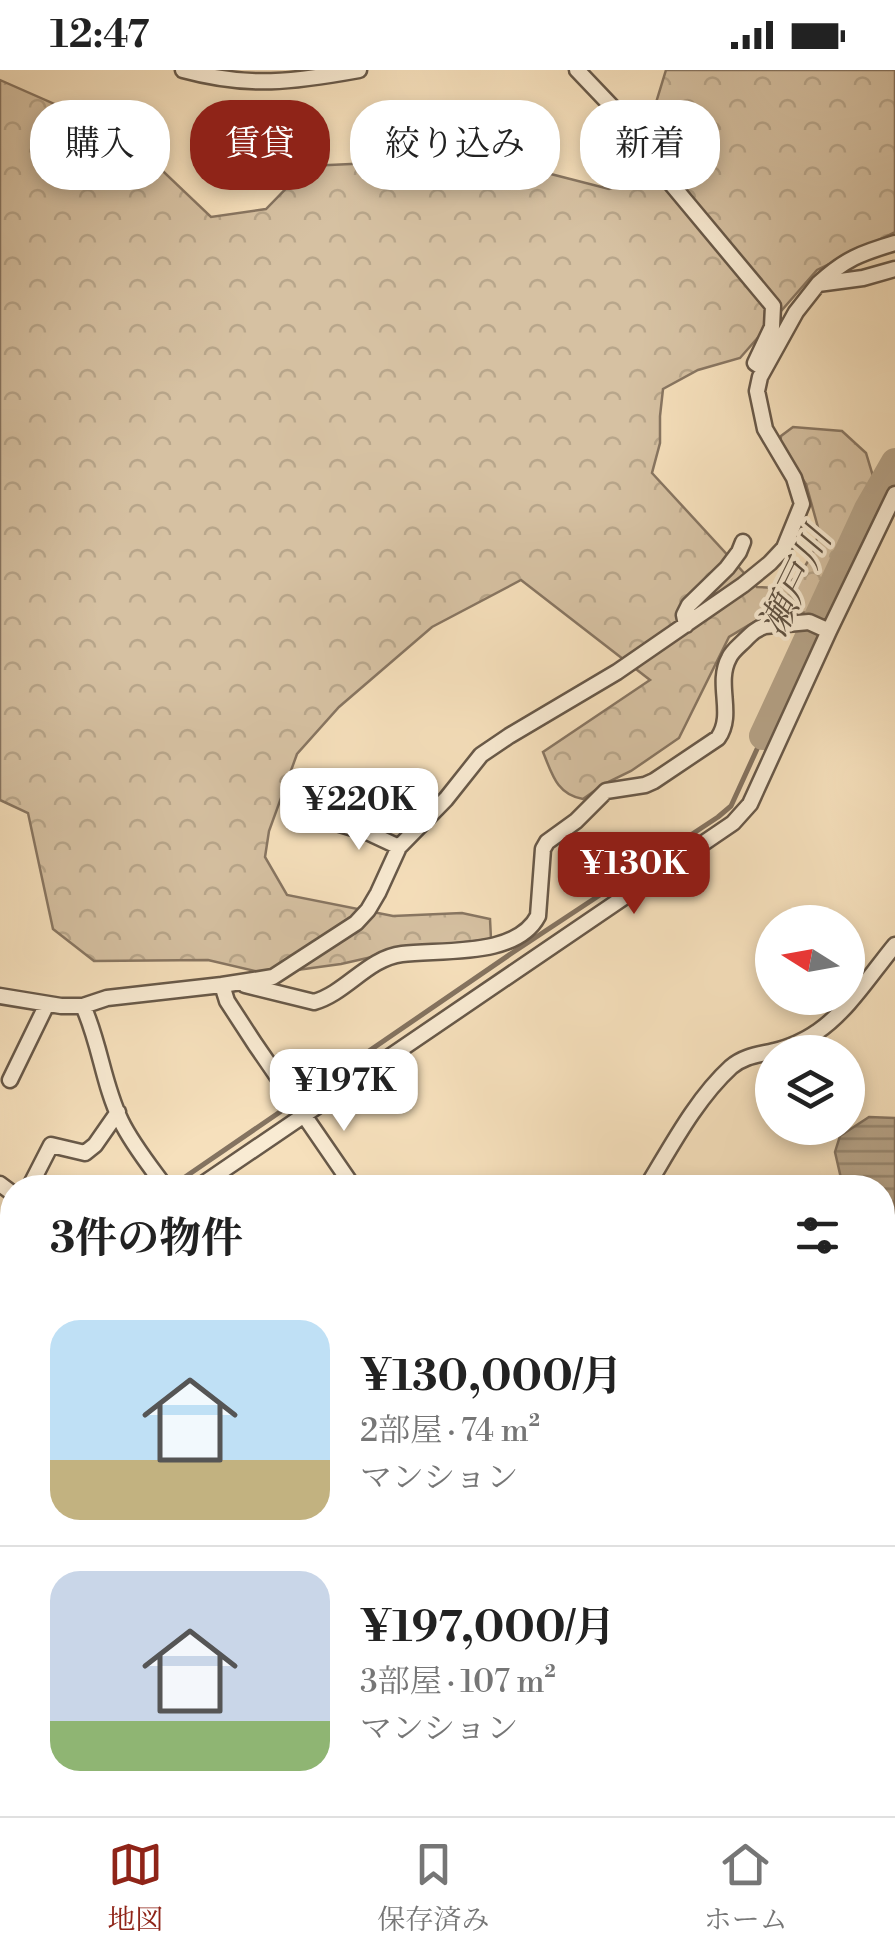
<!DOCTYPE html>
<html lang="ja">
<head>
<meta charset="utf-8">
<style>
	:root { --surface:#fff; --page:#f6f6f6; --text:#222; --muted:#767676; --line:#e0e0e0; --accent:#8f2418 }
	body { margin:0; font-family:"Libre Bodoni","Noto Serif JP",serif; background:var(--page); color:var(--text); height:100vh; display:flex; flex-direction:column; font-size:38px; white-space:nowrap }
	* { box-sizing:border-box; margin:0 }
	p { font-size:32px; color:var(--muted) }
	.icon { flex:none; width:55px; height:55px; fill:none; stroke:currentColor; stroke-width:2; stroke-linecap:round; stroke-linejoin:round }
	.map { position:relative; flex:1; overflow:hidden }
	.drawer { position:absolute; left:0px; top:1105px; width:895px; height:642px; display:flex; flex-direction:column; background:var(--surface); border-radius:40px 40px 0 0; box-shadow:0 5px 15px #0003 }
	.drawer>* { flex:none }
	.guide { position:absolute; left:30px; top:30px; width:835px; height:90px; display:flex; gap:20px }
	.needle { width:65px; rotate:281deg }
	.fabs { position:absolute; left:755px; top:835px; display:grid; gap:20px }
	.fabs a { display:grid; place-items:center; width:110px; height:110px; border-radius:50%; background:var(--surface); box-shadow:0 5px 15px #0003; font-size:50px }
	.price { position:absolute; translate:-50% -85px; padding:0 22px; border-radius:20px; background:#fff; color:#222; font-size:32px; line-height:65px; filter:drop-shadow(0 2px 5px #0008) }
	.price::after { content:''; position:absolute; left:50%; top:60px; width:30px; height:22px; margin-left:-15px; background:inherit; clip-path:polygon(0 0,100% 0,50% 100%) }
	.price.on { background:var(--accent); color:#fff }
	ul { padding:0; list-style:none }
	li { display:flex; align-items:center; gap:30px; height:250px; padding:0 50px }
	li+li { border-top:2px solid var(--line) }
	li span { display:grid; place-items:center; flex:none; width:280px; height:200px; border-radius:30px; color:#555 }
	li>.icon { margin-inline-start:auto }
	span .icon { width:120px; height:120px; fill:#fffc; stroke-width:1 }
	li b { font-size:42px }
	h2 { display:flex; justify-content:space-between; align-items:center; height:120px; padding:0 50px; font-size:42px }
	.chip { padding:0 35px; border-radius:40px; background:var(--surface); box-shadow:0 5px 15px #0003; font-size:35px; line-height:90px }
	.chip.on { background:var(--accent); color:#fff }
	.status { display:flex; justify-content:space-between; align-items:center; height:70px; padding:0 50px; background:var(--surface); direction:ltr }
	.status svg { height:28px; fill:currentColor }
	.menu { display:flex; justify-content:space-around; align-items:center; height:140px; border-top:2px solid var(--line); background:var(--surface); font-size:28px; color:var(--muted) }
	.menu a { display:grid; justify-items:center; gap:5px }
	.menu .on { color:var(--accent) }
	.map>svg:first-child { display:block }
	.forest { fill:url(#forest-crowns); stroke:#887662; stroke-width:2.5 }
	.water { fill:url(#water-rules); stroke:#847360; stroke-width:2.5 }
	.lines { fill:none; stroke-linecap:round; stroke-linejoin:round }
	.stream { stroke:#847360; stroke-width:5 }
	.river { stroke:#b6a388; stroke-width:28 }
	.minor-casing { stroke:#685949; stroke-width:19 }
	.minor { stroke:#f9ebd3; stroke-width:14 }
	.labels { text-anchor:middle; stroke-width:8; stroke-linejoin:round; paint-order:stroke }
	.water-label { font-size:38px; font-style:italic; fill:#5e5041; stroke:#f9ebd3 }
</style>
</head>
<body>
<div class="status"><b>12:47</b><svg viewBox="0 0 49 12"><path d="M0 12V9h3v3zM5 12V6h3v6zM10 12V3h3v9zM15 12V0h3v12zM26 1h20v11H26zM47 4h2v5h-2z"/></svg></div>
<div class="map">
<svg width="895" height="1746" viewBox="0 0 895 1746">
	<defs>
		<pattern id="forest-crowns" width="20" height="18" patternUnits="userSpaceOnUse" patternTransform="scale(2.5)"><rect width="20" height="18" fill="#d6c1a2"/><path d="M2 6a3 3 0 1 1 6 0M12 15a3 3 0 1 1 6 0" fill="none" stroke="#b8a68b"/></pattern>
		<pattern id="water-rules" width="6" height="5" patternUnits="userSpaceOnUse" patternTransform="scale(2.5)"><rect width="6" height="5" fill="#b6a388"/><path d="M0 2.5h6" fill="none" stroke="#95856f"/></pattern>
	</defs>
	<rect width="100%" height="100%" fill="#f6e0bc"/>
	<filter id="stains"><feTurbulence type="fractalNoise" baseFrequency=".002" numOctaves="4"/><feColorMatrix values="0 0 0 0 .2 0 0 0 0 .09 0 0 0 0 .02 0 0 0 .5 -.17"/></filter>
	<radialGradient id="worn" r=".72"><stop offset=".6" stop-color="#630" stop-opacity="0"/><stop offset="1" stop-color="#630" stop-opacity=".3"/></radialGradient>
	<path class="forest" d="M666 0H895V162L817 200 740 288 698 300 663 319 660 346V373L652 403 757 517 776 518 799 506 813 483 819 461 806 414 780 376 781 366 793 357 842 361 866 383 875 413 812 542 764 546 729 567 679 668 631 701 604 714 583 729C557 725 552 704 543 682L650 610 521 510 432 557 339 637 297 684 269 761 265 787 287 825 393 846 462 843 490 849 491 869 407 879 341 894 268 904 208 890 94 891 53 859 28 743 0 730V10L125 65 211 147 266 139 308 96 502 87 543 102 609 119 632 111Z
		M0 1684 12 1685V1735H142L153 1746H0Z"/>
	<path class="water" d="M869 1047 895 1048V1192L883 1183 882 1118 843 1117 835 1082 840 1066Z"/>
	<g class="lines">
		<path class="stream" d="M169 1118 512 883 718 747 731 736 763 666
			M0 1239 12 1228
			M0 1698 12 1700
			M155 1735 163 1746"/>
		<path class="river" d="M763 666 868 439 895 392"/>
		<defs>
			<path id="minor" d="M183 0C249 18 293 12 359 0
				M577 0 619 44 673 116 773 236 772 257 755 293 764 299
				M818 214C845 189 861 183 895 173
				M686 555 684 545 689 535 727 498 739 482 743 472
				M336 753 369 763 399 777
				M222 915 273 907 356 853 368 840 378 823 399 777 446 729 481 685 509 666 617 602 743 515 770 493 784 478 802 434 794 408 765 359 757 321 760 307 796 242 818 214 863 208 895 199
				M245 915 314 932C346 923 368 888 402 884 441 879 516 888 538 846L543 779 547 772 576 751 606 721 645 715 654 711 718 668C735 644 715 614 729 588 732 581 739 576 745 570 752 563 756 559 765 556L809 552 829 561
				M0 926 61 936H83C100 973 103 1014 121 1051 132 1074 150 1096 166 1118
				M83 936 107 928 222 915 227 931 255 974 354 1118
				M10 1010 47 934
				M0 1114 12 1123
				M29 1118 51 1075 85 1083 95 1075 118 1042
				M197 1118 733 753 750 734 829 561 895 424
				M646 1118C671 1077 696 1029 731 997 744 986 758 985 774 981 788 978 806 970 817 962 848 941 871 904 895 875
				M0 1171 12 1155
				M0 1261 12 1246
				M0 1268 12 1279
				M882 1625 895 1628
				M243 1735 246 1746
				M324 1735 345 1746
				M558 1746 561 1735
				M838 1746 841 1735"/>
		</defs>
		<use href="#minor" class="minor-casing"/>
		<use href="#minor" class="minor"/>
	</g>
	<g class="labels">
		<g class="water-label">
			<text transform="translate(795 512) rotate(-64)" y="13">瀬戸川</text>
		</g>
	</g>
	<rect width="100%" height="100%" filter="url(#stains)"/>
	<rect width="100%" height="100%" fill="url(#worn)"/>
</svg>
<div class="fabs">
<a><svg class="needle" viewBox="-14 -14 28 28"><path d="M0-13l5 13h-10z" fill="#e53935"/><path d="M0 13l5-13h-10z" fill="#767676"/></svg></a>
<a><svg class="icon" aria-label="layers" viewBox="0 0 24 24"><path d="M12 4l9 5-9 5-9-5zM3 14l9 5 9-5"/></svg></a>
</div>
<b class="price" style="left:359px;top:783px">¥220K</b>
<b class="price on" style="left:634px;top:847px">¥130K</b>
<b class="price" style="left:344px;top:1064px">¥197K</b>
<div class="guide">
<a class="chip">購入</a>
<a class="chip on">賃貸</a>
<a class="chip">絞り込み</a>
<a class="chip">新着</a>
</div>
<section class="drawer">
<h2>3件の物件<svg class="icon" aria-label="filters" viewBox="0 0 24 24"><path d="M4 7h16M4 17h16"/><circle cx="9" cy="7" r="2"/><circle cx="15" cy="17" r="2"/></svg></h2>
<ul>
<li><span style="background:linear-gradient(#bfe0f5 70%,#c2b280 0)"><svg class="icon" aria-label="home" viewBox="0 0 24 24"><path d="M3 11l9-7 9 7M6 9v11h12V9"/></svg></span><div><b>¥130,000/月</b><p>2部屋 · 74 m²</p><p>マンション</p></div></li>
<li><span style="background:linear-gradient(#c9d6e8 75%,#8fb573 0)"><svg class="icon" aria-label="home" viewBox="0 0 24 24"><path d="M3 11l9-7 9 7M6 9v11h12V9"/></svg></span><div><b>¥197,000/月</b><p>3部屋 · 107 m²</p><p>マンション</p></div></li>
</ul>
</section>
</div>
<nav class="menu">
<a class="on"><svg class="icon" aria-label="map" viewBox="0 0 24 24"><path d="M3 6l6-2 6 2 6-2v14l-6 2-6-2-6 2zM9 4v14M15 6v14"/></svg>地図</a>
<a><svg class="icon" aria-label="saved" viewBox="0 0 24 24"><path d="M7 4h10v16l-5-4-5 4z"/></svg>保存済み</a>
<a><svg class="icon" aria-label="home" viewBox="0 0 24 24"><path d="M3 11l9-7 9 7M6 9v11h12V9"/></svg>ホーム</a>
</nav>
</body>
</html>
